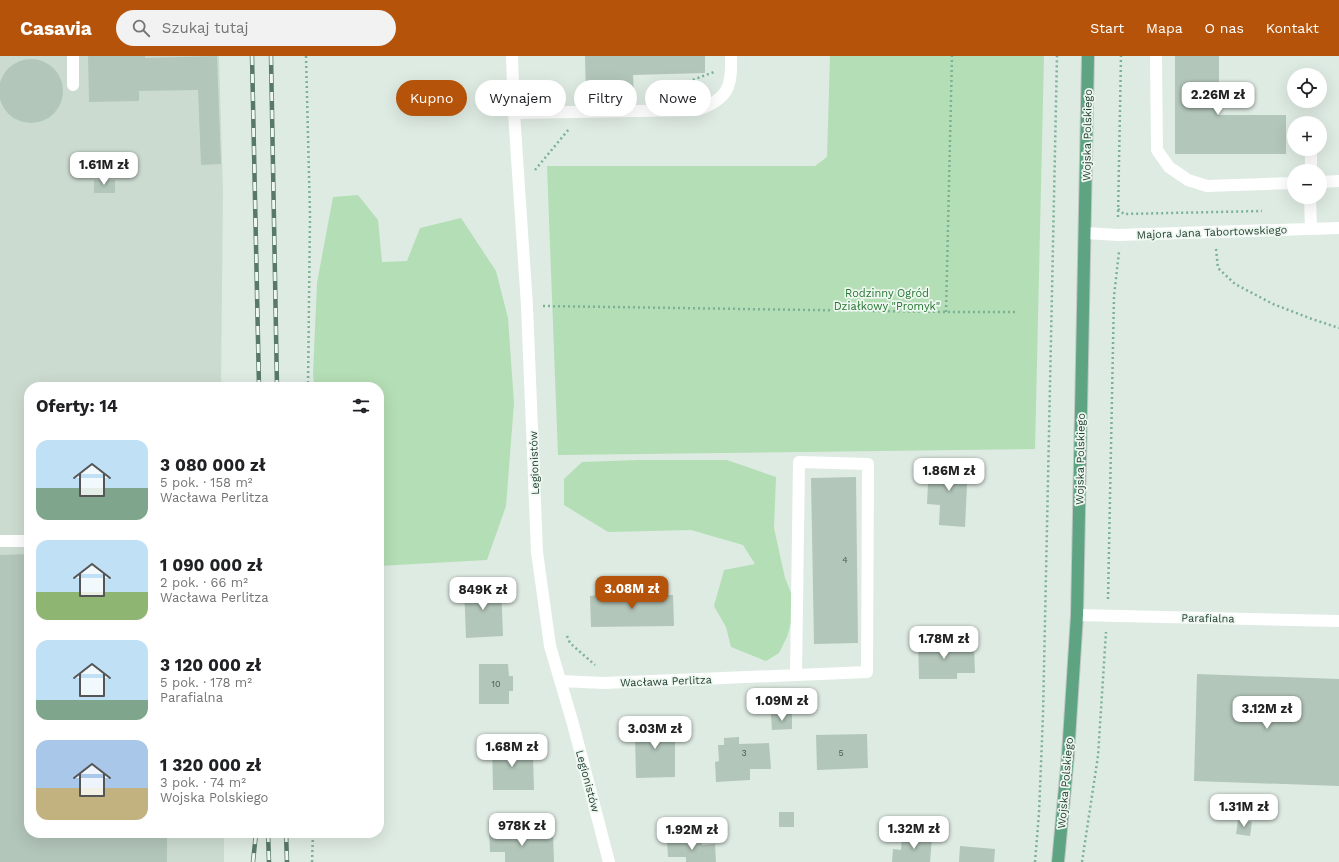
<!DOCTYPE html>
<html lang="pl">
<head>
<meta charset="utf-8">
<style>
	:root { --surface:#fff; --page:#f2f2f2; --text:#202124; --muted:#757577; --accent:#b45309 }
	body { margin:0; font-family:"Work Sans",sans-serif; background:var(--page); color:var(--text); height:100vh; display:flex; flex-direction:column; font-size:15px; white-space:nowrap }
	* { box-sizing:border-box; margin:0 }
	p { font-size:13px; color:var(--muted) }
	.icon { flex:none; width:22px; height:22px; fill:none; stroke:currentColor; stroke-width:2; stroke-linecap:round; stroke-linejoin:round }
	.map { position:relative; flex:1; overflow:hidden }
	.panel { position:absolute; left:24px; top:326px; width:360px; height:456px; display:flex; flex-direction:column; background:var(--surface); border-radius:16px; box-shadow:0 4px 16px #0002 }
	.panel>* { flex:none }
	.hud { position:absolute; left:396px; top:24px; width:380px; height:36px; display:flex; gap:8px }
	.fabs { position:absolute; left:1287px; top:12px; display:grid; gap:8px }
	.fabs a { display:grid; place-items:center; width:40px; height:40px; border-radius:50%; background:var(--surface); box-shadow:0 4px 16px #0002; font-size:20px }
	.price { position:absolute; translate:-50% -34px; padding:0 9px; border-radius:8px; background:#fff; color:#222; font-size:13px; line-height:26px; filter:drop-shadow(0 1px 2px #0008) }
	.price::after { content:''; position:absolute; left:50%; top:24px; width:12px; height:9px; margin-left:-6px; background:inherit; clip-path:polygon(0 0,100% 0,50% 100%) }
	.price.current { background:var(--accent); color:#fff }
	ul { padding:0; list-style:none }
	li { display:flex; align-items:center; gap:12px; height:100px; padding:0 12px }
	li span { display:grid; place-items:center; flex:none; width:112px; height:80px; border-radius:12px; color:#555 }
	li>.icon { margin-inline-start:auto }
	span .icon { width:48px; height:48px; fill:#fffc; stroke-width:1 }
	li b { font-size:17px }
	h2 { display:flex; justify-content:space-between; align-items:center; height:48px; padding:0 12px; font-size:17px }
	.tag { padding:0 14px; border-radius:18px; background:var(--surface); box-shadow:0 4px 16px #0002; font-size:14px; line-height:36px }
	.tag.current { background:var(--accent); color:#fff }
	header { display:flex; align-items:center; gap:24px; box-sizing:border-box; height:56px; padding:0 20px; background:var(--accent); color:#fff }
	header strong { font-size:19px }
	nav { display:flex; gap:22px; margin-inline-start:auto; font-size:14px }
	.search { width:280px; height:36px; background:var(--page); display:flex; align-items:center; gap:10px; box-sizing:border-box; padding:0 14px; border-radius:22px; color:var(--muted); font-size:15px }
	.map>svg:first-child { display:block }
	.built { fill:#ccdbd0 }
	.green { fill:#b4deb6 }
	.building { fill:#b3c6ba }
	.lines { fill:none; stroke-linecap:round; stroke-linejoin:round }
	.major-casing { stroke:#c0c8c4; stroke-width:14 }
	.path { stroke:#7bb194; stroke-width:2.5; stroke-dasharray:2 3; stroke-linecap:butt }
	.minor { stroke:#fff; stroke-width:12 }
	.major { stroke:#5ea482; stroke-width:12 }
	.rail-casing { stroke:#587868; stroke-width:4.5 }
	.rail { stroke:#eef7f0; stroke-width:3; stroke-dasharray:9; stroke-linecap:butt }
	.labels { text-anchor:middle; stroke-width:3.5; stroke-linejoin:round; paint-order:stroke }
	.number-label { font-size:9px; fill:#435e50 }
	.street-label { font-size:11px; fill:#1e3c2d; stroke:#eef7f0 }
	.park-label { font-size:11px; fill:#257531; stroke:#eef7f0 }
</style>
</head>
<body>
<header>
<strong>Casavia</strong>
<div class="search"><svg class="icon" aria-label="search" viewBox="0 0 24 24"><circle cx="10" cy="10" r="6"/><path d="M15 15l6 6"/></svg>Szukaj tutaj</div>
<nav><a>Start</a><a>Mapa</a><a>O nas</a><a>Kontakt</a></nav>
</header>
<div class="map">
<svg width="1339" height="806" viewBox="0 0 1339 806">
	<rect width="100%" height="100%" fill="#deebe2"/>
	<path class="built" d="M0 0H219L223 136 221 331H29V777H224V806H0Z"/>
	<path class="green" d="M830 0H1044L1035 393 558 399 547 110H815L827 101Z
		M358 139 378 164 382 206 407 205 420 172 461 162 496 215 508 262 514 347 506 450 487 504 379 510V331H314L313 318 317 227 333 141Z
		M639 404H727L776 421 774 472 785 522 796 549 787 581 779 597 766 605 731 591 726 571 714 550 724 514 755 508 743 489 691 474 608 476 564 449V423L582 406Z"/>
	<path class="building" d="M88 0H145V2L217 0 221 108 201 109 198 34 139 35V45L89 46Z
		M585 0H705V17L633 19 634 40 586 41Z
		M1175 0H1219V59H1286V98H1175Z
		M-1 35a32 32 0 1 1 64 0a32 32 0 1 1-64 0Z
		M94 124H115V137H94Z
		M929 406 968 408 965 471 939 469 940 449 927 448Z
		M856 421 858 587 814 588 811 422Z
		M29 498V777H167V806H0V499Z
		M501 528 503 580 466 582 464 529Z
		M666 535V539H673L674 570 591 571 590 540 598 539V536H622V539H642V536Z
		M918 583H941V589H958V591H974L975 617H957V623H919Z
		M479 608H508L509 620H513V635H509V648H479Z
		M1197 618 1339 623V730L1194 725Z
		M771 658H792V673L772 674Z
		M643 661H668V680L675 679V721L636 722 635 680H643Z
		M867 678 868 712 817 714 816 679Z
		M739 681V688L769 687 771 713H750V724L716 726 715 706 719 705 718 689H724V682Z
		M492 688H522L523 698H533L534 734H493Z
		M779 756H794V771H779Z
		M1238 764 1252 766 1250 780 1236 778Z
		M489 772H512V783H538V777H553L554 806H505V796H490Z
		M902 780 932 782 930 806H892L893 793 901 794Z
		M702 783V789L715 788 716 806H686V801H668L667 785Z
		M960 790 995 793 994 806H959Z"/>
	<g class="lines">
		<defs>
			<path id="major" d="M1058 806 1068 699 1077 559 1088 0"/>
		</defs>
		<use href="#major" class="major-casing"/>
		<path class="path" d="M306 0 310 159 308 331
			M660 36 714 16
			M535 114 569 73
			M1118 153 1124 158 1262 155
			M1118 161 1121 0
			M1216 193 1218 212 1235 228 1273 248 1312 263 1339 272
			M543 250 946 256H1015
			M946 256 952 0
			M1108 543 1114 240 1119 196
			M567 580 570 587 595 609
			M312 806 313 777
			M1035 806 1039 757 1043 659 1057 0
			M1082 806 1098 700 1106 576"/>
		<path class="minor" d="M73 0V29
			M512 0 514 57 527 250 537 496 550 590 573 668 609 806
			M1156 0 1157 94 1169 111 1188 124 1207 130 1294 127
			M514 57 697 54C728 43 732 32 731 0
			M1311 115V93
			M1320 126 1339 125
			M1310 141 1311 173
			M1085 177 1118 179 1339 172
			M0 485H29
			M1077 559 1339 565
			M561 625 604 627 867 616 868 408 799 406 796 619"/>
		<use href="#major" class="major"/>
		<defs>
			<path id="rail" d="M252 0 259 331
				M271 0 277 331
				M268 777 269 806
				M286 777 287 806
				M253 806 256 777"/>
		</defs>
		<use href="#rail" class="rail-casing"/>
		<use href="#rail" class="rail"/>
	</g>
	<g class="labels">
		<g class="number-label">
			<text x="845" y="507">4</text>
			<text x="496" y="631">10</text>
			<text x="744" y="700">3</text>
			<text x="841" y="700">5</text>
		</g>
		<g class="street-label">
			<text transform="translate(1087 79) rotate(-89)" y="4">Wojska Polskiego</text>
			<text transform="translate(1212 176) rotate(-2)" y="4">Majora Jana Tabortowskiego</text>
			<text transform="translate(1080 403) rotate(-89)" y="4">Wojska Polskiego</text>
			<text transform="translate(534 407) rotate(-92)" y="4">Legionistów</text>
			<text transform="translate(1208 562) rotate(1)" y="4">Parafialna</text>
			<text transform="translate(666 625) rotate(-2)" y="4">Wacława Perlitza</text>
			<text transform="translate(588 725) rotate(75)" y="4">Legionistów</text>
			<text transform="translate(1065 727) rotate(-85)" y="4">Wojska Polskiego</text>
		</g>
		<g class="park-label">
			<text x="887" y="241">Rodzinny Ogród<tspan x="887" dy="13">Działkowy "Promyk"</tspan></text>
		</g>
	</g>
</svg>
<div class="fabs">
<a><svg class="icon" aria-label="locate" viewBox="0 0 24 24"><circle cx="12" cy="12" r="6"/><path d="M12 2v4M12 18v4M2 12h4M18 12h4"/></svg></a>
<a>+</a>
<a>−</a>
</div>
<b class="price" style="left:1218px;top:60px">2.26M zł</b>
<b class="price" style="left:104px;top:130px">1.61M zł</b>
<b class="price" style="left:949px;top:436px">1.86M zł</b>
<b class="price current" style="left:632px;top:554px">3.08M zł</b>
<b class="price" style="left:483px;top:555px">849K zł</b>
<b class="price" style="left:944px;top:604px">1.78M zł</b>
<b class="price" style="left:782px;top:666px">1.09M zł</b>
<b class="price" style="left:1267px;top:674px">3.12M zł</b>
<b class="price" style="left:655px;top:694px">3.03M zł</b>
<b class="price" style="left:512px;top:712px">1.68M zł</b>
<b class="price" style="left:1244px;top:772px">1.31M zł</b>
<b class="price" style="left:522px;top:791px">978K zł</b>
<b class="price" style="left:914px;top:794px">1.32M zł</b>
<b class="price" style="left:692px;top:795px">1.92M zł</b>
<div class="hud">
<a class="tag current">Kupno</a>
<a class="tag">Wynajem</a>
<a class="tag">Filtry</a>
<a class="tag">Nowe</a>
</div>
<section class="panel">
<h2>Oferty: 14<svg class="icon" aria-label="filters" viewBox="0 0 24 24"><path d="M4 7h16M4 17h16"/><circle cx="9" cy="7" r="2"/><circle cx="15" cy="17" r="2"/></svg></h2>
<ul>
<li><span style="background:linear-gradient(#bfe0f5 60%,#7fa58c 0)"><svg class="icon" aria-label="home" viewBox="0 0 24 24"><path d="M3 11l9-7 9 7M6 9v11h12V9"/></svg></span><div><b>3 080 000 zł</b><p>5 pok. · 158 m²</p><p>Wacława Perlitza</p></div></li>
<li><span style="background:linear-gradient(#bfe0f5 65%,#8fb573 0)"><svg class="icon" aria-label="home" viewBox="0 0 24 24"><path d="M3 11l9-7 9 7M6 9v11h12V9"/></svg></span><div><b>1 090 000 zł</b><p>2 pok. · 66 m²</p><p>Wacława Perlitza</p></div></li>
<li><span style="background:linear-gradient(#bfe0f5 75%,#7fa58c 0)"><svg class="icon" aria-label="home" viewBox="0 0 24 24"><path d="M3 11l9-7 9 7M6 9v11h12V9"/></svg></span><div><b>3 120 000 zł</b><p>5 pok. · 178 m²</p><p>Parafialna</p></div></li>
<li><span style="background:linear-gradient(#a9c7e8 60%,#c2b280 0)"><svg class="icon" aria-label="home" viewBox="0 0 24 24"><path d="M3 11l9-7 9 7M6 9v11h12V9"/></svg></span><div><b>1 320 000 zł</b><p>3 pok. · 74 m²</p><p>Wojska Polskiego</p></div></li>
</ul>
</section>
</div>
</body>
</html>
